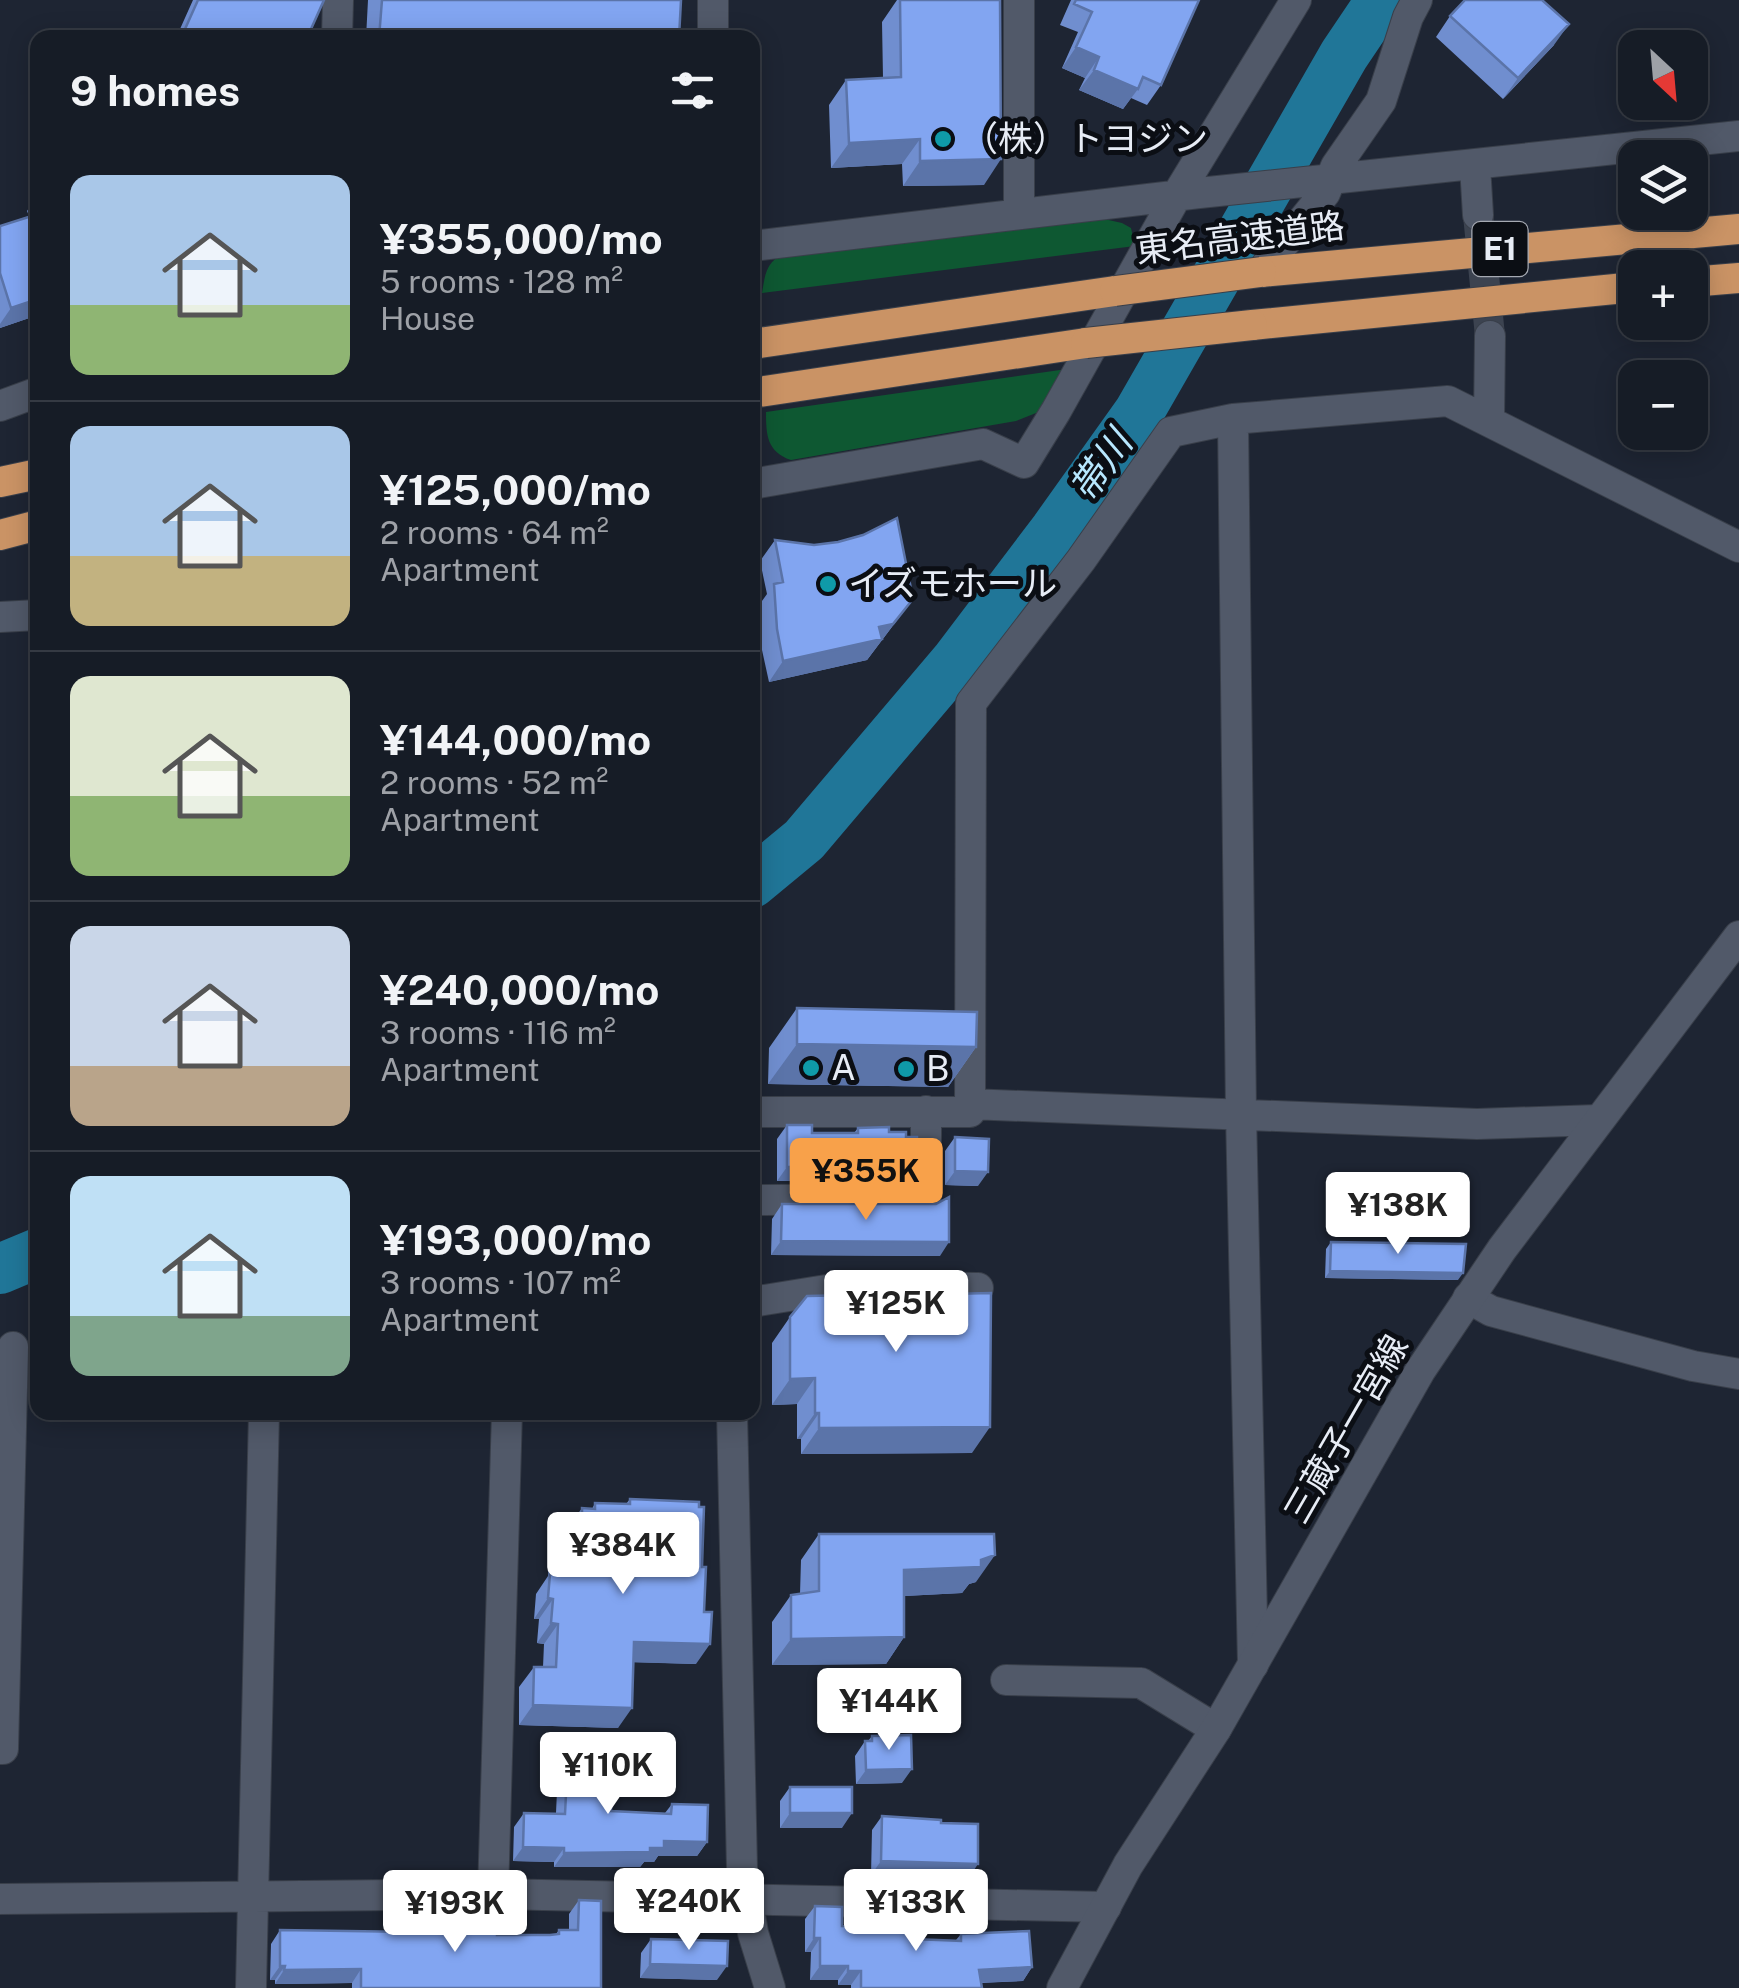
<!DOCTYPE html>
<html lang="en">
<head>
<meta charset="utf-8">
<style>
	:root { --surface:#161c26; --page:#1f252e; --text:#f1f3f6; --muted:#9ea1a7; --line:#353a43; --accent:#f8a14a }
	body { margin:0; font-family:"Public Sans","Noto Sans JP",sans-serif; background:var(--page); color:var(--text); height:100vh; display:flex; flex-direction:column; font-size:38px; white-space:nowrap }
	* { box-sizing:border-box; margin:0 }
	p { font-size:32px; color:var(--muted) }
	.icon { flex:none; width:55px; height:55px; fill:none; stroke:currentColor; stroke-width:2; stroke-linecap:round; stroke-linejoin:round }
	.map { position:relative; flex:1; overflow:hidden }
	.side { position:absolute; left:30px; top:30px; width:730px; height:1390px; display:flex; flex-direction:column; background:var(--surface); border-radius:20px; box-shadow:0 5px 25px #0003,0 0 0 2px var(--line) }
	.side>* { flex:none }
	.needle { width:65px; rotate:154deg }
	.controls { position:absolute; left:1618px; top:30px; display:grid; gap:20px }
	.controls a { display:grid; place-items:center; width:90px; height:90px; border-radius:20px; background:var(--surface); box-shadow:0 5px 25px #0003,0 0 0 2px var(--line); font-size:50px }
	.price { position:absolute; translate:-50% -85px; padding:0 22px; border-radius:10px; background:#fff; color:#222; font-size:32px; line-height:65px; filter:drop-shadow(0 2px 5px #0008) }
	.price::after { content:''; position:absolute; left:50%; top:60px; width:30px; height:22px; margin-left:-15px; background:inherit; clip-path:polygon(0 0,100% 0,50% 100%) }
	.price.current { background:var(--accent); color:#111 }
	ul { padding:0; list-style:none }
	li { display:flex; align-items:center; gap:30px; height:250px; padding:0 40px }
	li+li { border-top:2px solid var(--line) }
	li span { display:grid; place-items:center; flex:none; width:280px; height:200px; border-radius:20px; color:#555 }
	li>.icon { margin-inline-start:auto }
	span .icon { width:120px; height:120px; fill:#fffc; stroke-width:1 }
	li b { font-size:42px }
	h2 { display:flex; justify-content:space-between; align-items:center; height:120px; padding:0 40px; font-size:42px }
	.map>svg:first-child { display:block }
	.forest { fill:#0e5832 }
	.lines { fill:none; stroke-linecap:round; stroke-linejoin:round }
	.river { stroke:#207698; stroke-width:50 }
	.street-tunnel { stroke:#3c4350; stroke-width:30; stroke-dasharray:30 15; stroke-linecap:butt }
	.street-casing { stroke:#393f4a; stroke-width:32 }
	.secondary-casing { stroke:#393f4a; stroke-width:32 }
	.highway-casing { stroke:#393f4a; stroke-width:32 }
	.street { stroke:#515969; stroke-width:30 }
	.secondary { stroke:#515969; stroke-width:30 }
	.highway { stroke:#ca9365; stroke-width:30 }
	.highway-bridge-casing { stroke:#393f4a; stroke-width:32; stroke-linecap:butt }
	.highway-bridge { stroke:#ca9365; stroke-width:30 }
	.wall { fill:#708ecf }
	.shaded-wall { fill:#5b74a9 }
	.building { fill:#82a5f1; stroke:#5b74a9; stroke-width:2.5 }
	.culture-dot { fill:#0f9aa8; stroke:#0b0e14; stroke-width:4 }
	.labels { text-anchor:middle; stroke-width:10; stroke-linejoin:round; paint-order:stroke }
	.shield { fill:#0b0e14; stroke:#a5a9b2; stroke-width:2.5 }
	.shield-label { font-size:32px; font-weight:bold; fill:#e7ecf5 }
	.poi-label { font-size:35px; fill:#e7ecf5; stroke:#0b0e14; text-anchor:start }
	.street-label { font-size:35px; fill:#e7ecf5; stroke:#0b0e14 }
	.water-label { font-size:38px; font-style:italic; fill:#b7e7fe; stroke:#0b0e14 }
</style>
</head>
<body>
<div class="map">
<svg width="1739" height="1988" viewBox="0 0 1739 1988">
	<rect width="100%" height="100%" fill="#1e2533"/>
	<path class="forest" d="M1095 217 1122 223 1131 228 1135 246 762 293C765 277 765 266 778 257Z
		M1067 369 1041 411 1016 421 791 460C767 452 766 435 766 412Z"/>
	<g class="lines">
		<path class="river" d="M752 883 804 840 955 662 1055 530 1139 412 1344 55 1381 0
			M0 1269 38 1253"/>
		<path class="street-tunnel" d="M1478 215 1490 336"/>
		<defs>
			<path id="street" d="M1019 0V214
				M337 38 338 0
				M1475 166 1478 215
				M752 246 1199 193 1739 136
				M1261 272 1325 193 1336 166 1381 101 1408 17 1417 0
				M0 406 38 392
				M1489 421 1490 336
				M752 484 983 444 1024 463 1056 411 1177 195 1296 0
				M0 617 38 615
				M970 1104 1477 1124 1598 1120
				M752 1112H970L971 703 1081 560 1171 432 1233 419
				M752 1200 926 1199V1111
				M1468 1298 1491 1311 1693 1366 1739 1374
				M752 1302 851 1286 978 1288
				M1253 1665 1241 1113 1233 419 1448 401 1739 547
				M1006 1680 1141 1683 1216 1729
				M0 1749H3L13 1347
				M493 1894 507 1412
				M0 1899 493 1894 1106 1907
				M251 1988 264 1412"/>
			<path id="secondary" d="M713 0V38
				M732 1412 742 1869 753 1933 770 1988
				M1062 1988 1128 1865 1216 1729 1420 1371 1502 1249 1739 936"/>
			<path id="highway" d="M1261 272 1739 229
				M1690 282 1739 278
				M1252 325 1635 287
				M752 344 1115 291
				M752 393 1086 343
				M0 482 38 474
				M0 535 38 525"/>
		</defs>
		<use href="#street" class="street-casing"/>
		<use href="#secondary" class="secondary-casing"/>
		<use href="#highway" class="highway-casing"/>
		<use href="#street" class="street"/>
		<use href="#secondary" class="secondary"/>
		<use href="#highway" class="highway"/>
		<defs>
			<path id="highway-bridge" d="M1115 291 1261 272
				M1086 343 1252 325"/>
		</defs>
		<use href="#highway-bridge" class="highway-bridge-casing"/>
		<use href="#highway-bridge" class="highway-bridge"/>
	</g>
	<path class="wall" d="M193 0H324L307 38H176Z
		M368 0H681L679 38H366Z
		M897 0H1000L984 185 903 186 902 164 831 168 829 105 846 80 883 78 882 22Z
		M1071 0H1199L1161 85 1147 105 1131 98 1123 109 1079 90 1085 78 1062 68 1078 32 1060 25Z
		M1450 16 1554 45 1503 99 1436 37Z
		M38 195V315L0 328V226L29 216 27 211Z
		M775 540 913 599 867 660 769 682 762 650 759 605 767 594 760 561Z
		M797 1008 976 1047 948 1087 768 1084 769 1048Z
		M787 1125 812 1133H854L858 1128 889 1132 907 1180 777 1181V1139Z
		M955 1137 978 1186 945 1185V1151Z
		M782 1204 940 1256 771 1255 772 1219Z
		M1331 1242 1458 1280 1325 1278 1326 1249Z
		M857 1281 950 1294 972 1453 801 1454V1439H797V1404L772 1405V1343L790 1317 847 1296Z
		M630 1499 696 1664 634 1662 618 1728 519 1725V1687L534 1667H543L544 1644 537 1643 539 1619H534L536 1594 548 1576 550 1535 564 1514 577 1515 582 1508 592 1509 595 1503 626 1504Z
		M819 1534 976 1582 969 1584 962 1593 904 1596V1637L886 1664 772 1665V1622L791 1595 800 1594 801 1560Z
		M872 1736 902 1783 856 1784 855 1756 865 1741H868Z
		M568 1754 611 1811 665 1813 672 1804 707 1842 697 1856H658L654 1862H644L640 1867H554V1862L513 1861 514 1827 524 1813H556L558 1769Z
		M790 1787 842 1828H780V1801Z
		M882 1816 941 1823 968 1879 871 1875 872 1830Z
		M579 1900 601 1988H352V1983L275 1984V1980H270L271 1944 280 1930 405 1932 414 1918 485 1930 497 1935H550L556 1934 559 1930H569V1914Z
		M815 1906 842 1926 914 1939 956 1940 961 1934 1032 1967 1023 1981 981 1983 982 1988H851V1985H838V1980H810L811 1952H805V1919Z
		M651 1939 717 1980 640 1978 641 1953Z"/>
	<path class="shaded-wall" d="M1569 24 1554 45 1503 99 1518 78Z
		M1076 47 1099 57 1085 78 1062 68Z
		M1094 70 1138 89 1123 109 1079 90Z
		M920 139 902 164 831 168 849 143Z
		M1001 159 984 185 903 186 920 161Z
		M38 299V315L0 328V324L11 308Z
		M913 599 867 660 769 682 783 661 879 627Z
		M797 1044 976 1047 948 1087 768 1084Z
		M917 1166 907 1180 777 1181 787 1167Z
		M955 1171 988 1172 978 1186 945 1185Z
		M781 1241 949 1242 940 1256 771 1255Z
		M1330 1271 1463 1273 1458 1280 1325 1278Z
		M815 1378 797 1404 772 1405 790 1379Z
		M815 1413H819L801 1439H797Z
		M990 1427 972 1453 801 1454 819 1428Z
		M995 1555 976 1582 969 1584 962 1593 885 1597 904 1570 981 1560Z
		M548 1598 553 1599 539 1619H534Z
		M551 1623 558 1624 544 1644 537 1643Z
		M904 1637 886 1664 772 1665 791 1639Z
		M634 1642 710 1644 696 1664 620 1662Z
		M533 1705 632 1708 618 1728 519 1725Z
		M912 1769 902 1783 856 1784 866 1770Z
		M790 1813H852L842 1828H780Z
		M664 1841 707 1842 697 1856H658L654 1862H644L640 1867H554L564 1853 650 1848Z
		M523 1847 564 1848 554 1862 513 1861Z
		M881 1861 978 1864 968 1879 871 1875Z
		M814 1938H820L811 1952H805Z
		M650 1964 727 1966 717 1980 640 1978Z
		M280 1966H285L275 1980H270Z
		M820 1966H848L838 1980H810Z
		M1032 1967 1023 1981 970 1983 979 1970Z
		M361 1969 352 1983 275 1984 284 1970Z
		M848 1971H861L851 1985H838Z"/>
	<path class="building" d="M198 0H324L307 38H181Z
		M382 0H681L679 38H379Z
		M900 0H1000L1001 159 920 161V139L849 143 846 80 901 77Z
		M1076 0H1199L1161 85 1143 77 1138 89 1094 70 1099 57 1076 47 1092 12 1074 4Z
		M1465 0H1542L1569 24 1518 78 1450 16Z
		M38 214V299L11 308 0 273V226Z
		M897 518 913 599 893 624 879 627 882 639 783 661 777 629 774 584 783 582 775 540 814 545 838 542 863 535Z
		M797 1008 977 1012 976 1047 797 1044Z
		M787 1125H812V1133H858V1128L889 1127V1132H906V1137H917V1166L787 1167Z
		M955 1137 989 1139 988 1172 955 1171Z
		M949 1197V1242L781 1241 782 1204H936Z
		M1331 1242 1466 1244 1463 1273 1330 1271Z
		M871 1279 950 1280V1294L991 1293 990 1427 819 1428V1413H815V1378L790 1379V1317L807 1296 857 1295V1281Z
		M630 1499 699 1502V1507H704L702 1567H706L704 1612H712L710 1644 634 1642 632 1708 533 1705 534 1667H556L558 1624 551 1623 553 1599 548 1598 550 1574H562L564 1514 582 1515V1508L595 1509V1503L630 1504Z
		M819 1534H994L995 1555 981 1560V1567L904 1570V1637L791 1639V1595L819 1591Z
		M911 1735 912 1769 866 1770 865 1741H872V1736Z
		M568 1754 613 1756 611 1811 671 1814 672 1804 708 1805 707 1842 664 1841V1848H650V1852L564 1853V1848L523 1847 524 1813 565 1814Z
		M790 1787H852V1813H790Z
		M882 1816 941 1820V1823L978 1824V1864L881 1861Z
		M579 1900 601 1901V1988H361V1969L284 1970 285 1966H280V1930L414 1932V1918L485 1921V1930H497V1935H550L559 1934V1930H578Z
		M815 1906 842 1907V1926L915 1928 914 1939 961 1941V1934L1029 1931 1032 1967 979 1970 982 1988H861V1971H848V1966H820V1938H814Z
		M651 1939 728 1941 727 1966 650 1964Z"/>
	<g class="culture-dot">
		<circle cx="943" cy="139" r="10"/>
		<circle cx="828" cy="584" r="10"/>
		<circle cx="811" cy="1068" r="10"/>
		<circle cx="906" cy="1069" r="10"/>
	</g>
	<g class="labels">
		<rect class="shield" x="1472.5" y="222" width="55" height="54" rx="8"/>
		<g class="shield-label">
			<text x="1500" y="260">E1</text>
		</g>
		<g class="poi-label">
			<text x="963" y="151">（株）トヨジン</text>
			<text x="848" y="596">イズモホール</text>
			<text x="831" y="1080">A</text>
			<text x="926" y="1081">B</text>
		</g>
		<g class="street-label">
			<text transform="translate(1240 238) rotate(-7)" y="12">東名高速道路</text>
			<text transform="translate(1346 1429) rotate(-60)" y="12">三蔵子一宮線</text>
		</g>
		<g class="water-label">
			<text transform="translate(1101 466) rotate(-55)" y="13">帯川</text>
		</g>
	</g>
</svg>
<div class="controls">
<a><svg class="needle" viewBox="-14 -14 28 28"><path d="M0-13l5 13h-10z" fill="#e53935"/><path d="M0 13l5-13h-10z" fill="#9ea1a7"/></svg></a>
<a><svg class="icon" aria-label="layers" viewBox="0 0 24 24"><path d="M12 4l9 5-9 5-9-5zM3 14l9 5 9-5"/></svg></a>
<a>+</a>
<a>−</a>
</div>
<b class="price current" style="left:866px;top:1223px">¥355K</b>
<b class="price" style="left:1398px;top:1257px">¥138K</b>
<b class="price" style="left:896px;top:1355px">¥125K</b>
<b class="price" style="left:623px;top:1597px">¥384K</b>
<b class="price" style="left:889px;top:1753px">¥144K</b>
<b class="price" style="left:608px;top:1817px">¥110K</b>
<b class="price" style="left:689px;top:1953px">¥240K</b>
<b class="price" style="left:916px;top:1954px">¥133K</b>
<b class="price" style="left:455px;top:1955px">¥193K</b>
<section class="side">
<h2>9 homes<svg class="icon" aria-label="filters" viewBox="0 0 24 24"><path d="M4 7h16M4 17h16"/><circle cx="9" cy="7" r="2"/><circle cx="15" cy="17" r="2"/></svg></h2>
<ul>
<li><span style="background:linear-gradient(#a9c7e8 65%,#8fb573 0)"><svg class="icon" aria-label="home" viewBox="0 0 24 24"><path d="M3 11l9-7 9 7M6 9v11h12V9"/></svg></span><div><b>¥355,000/mo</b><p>5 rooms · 128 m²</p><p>House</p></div></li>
<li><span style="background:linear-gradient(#a9c7e8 65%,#c2b280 0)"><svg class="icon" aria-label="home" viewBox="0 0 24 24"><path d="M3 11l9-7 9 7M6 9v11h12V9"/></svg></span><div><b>¥125,000/mo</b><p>2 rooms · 64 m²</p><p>Apartment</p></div></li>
<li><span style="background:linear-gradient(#dfe7d0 60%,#8fb573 0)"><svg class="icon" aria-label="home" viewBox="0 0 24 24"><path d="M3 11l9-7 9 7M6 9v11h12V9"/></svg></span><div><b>¥144,000/mo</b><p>2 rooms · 52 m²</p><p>Apartment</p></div></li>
<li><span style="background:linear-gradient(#c9d6e8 70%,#b9a48a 0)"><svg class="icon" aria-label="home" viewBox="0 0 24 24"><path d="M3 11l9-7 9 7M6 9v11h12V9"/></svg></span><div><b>¥240,000/mo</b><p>3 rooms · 116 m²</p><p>Apartment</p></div></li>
<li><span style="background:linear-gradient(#bfe0f5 70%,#7fa58c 0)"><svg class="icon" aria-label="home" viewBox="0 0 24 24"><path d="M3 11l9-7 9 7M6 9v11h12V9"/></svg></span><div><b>¥193,000/mo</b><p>3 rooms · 107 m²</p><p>Apartment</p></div></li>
</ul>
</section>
</div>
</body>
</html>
